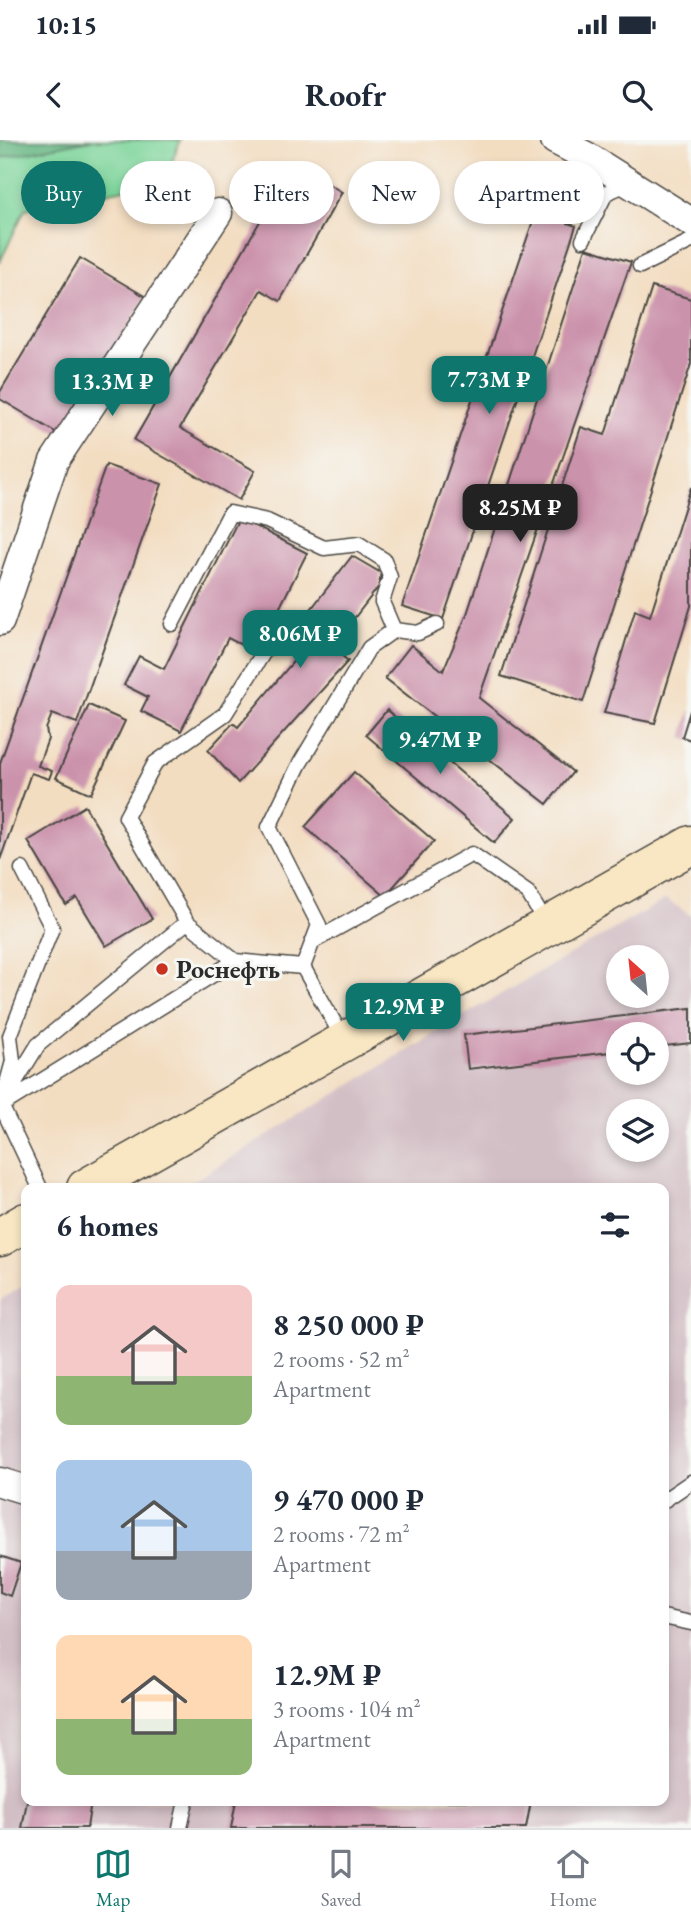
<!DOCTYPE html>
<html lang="en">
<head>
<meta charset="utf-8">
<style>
	:root { --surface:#fff; --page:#f2f2f3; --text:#1f2937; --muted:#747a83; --line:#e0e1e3; --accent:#0f766e }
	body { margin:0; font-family:"EB Garamond",serif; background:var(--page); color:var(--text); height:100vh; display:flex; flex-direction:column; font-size:26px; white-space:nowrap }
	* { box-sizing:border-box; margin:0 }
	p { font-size:23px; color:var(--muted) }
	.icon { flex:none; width:38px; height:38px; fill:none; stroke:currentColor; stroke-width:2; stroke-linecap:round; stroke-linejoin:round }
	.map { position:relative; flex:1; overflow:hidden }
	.panel { position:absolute; left:21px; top:1043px; width:648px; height:623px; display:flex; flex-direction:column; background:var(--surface); border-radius:14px; box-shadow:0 4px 10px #0003 }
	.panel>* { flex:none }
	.top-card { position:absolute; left:21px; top:21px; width:649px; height:63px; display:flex; gap:14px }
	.needle { width:46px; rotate:333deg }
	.fabs { position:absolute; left:606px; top:805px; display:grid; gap:14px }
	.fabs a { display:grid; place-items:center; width:63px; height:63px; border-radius:50%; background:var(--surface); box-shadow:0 4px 10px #0003; font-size:35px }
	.price { position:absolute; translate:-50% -60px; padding:0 16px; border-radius:14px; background:var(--accent); color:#fff; font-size:23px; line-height:46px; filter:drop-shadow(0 2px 4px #0008) }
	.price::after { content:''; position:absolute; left:50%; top:42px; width:21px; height:16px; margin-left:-10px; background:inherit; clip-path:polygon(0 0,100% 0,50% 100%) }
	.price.selected { background:#222; color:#fff }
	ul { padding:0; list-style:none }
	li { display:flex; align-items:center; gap:21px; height:175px; padding:0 35px }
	li span { display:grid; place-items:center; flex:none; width:196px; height:140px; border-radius:14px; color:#555 }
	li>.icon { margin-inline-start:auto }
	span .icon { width:84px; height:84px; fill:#fffc; stroke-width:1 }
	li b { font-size:30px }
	h2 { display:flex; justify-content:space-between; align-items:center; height:84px; padding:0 35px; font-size:30px }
	.chip { padding:0 24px; border-radius:32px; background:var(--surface); box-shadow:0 4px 10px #0003; font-size:24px; line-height:63px }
	.chip.selected { background:var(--accent); color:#fff }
	.status { display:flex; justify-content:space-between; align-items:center; height:49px; padding:0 35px; background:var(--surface); direction:ltr }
	.status svg { height:19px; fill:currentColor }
	header { display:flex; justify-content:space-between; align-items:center; height:91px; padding:0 35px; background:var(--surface); font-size:32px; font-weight:700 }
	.tabs { display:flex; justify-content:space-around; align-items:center; height:98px; border-top:2px solid var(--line); background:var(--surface); font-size:19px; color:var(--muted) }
	.tabs a { display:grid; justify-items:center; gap:4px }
	.tabs .selected { color:var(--accent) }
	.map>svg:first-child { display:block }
	.industrial { fill:#d2bec5; fill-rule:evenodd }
	.green { fill:#7cd49a; stroke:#548062; stroke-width:2 }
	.forest { fill:#65b682; stroke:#487056; stroke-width:2 }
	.building { fill:#cb92ab }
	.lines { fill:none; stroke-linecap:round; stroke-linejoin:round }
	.lane-casing { stroke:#494642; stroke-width:17 }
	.street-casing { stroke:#494642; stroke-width:31 }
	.secondary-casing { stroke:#494642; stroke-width:41 }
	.lane { stroke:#fff; stroke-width:14 }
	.street { stroke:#fff; stroke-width:28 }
	.secondary { stroke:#f9e7c3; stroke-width:38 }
	.poi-dot { fill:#c8321e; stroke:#f6f6f2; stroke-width:2.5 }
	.labels { text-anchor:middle; stroke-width:6; stroke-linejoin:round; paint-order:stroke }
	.poi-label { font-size:26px; font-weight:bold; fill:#2b2b2b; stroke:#f6f6f2; text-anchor:start }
</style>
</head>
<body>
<div class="status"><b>10:15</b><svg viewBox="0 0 49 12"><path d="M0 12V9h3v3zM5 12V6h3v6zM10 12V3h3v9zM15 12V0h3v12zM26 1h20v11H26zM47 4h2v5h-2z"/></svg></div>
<header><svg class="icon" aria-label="back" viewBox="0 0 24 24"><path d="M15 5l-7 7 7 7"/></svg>Roofr<svg class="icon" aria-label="search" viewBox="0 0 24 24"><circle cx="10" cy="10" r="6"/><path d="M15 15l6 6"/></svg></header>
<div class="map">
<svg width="691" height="1688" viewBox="0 0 691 1688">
	<rect width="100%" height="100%" fill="#f6f6f2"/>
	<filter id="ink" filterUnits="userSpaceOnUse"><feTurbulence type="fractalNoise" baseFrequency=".0143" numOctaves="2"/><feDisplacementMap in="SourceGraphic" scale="14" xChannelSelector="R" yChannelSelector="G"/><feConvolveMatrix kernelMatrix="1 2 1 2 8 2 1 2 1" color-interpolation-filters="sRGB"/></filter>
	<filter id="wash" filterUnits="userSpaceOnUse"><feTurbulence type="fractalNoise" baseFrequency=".00686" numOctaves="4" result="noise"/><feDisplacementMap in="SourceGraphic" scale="28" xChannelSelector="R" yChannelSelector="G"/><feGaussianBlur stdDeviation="1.57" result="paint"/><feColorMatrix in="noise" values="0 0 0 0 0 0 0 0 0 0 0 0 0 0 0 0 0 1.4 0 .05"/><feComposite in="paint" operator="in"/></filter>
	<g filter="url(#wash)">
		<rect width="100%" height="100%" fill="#f3ddc1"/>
		<path class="industrial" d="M666 759 691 776V1688H0V1160L26 1144V1661H663V1048H182L451 883ZM618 817H656V856H618ZM618 894H656V933H618ZM618 971H656V1010H618Z"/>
		<path class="green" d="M0 0H180L165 41 25 69 0 122Z"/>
		<path class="forest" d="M0 0H90L0 18Z"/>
		<g id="blocks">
			<path class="building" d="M293 24 342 52 280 161 261 150 180 288 255 331 239 360 134 300Z
				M536 72 576 86 443 479 402 466Z
				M586 108 631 122 479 558 573 632 547 664 385 538 411 505 443 531 467 474Z
				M80 118 146 157 62 296 0 259V252Z
				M652 147 691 159V224L583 562 501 536 581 287 605 295Z
				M106 325 162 344 77 583 52 574 46 589 48 599 38 626 52 631 49 639 31 633 0 720V623Z
				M691 347V466L655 583 604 573 635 470 650 476Z
				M239 378 307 413 257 513 228 498 181 591 141 571 148 557 124 545 139 516 164 529Z
				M352 416 381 433 379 446 332 507 348 521 238 643 208 610 233 583 238 587 303 510 288 499Z
				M89 565 125 581 91 654 56 638Z
				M387 570 515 678 494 703 366 595Z
				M690 571H691V600L682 597Z
				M354 632 434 701 385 756 305 687Z
				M85 666 152 779 106 806 77 758 66 765 28 701Z
				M691 868V903L656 907V894H618V911L468 929 464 895Z
				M0 1416 21 1423 10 1456 0 1452Z
				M27 1661H91L87 1688H22Z
				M236 1661H531L526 1688H231Z"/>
		</g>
	</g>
	<g filter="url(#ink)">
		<use href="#blocks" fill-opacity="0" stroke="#494642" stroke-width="2"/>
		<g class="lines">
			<defs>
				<path id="lane" d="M583 100 606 53 629 43
					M640 126 691 101
					M172 484 230 373 267 381 324 408 359 404 384 420 390 437 382 462 394 490
					M187 782 126 677 155 623 225 574 277 491
					M312 802 472 714 528 753 547 785
					M303 827 319 785 269 687 299 625 369 508 394 490 418 493 437 484
					M5 950 13 921 10 896 52 788 22 729
					M4 964 235 821
					M40 1048 1 965 38 905 187 782 235 821 303 827 344 900
					M663 1361 691 1342
					M663 1477 691 1483
					M180 1688 186 1661"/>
				<path id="street" d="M555 0 588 17 691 82
					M0 481 54 321 218 73
					M0 1342 26 1350"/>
				<path id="secondary" d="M86 1048 691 705
					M0 1097 26 1082"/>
			</defs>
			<use href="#lane" class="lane-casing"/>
			<use href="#street" class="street-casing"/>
			<use href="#secondary" class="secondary-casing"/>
			<use href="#lane" class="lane"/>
			<use href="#street" class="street"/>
			<use href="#secondary" class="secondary"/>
		</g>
	</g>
	<circle class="poi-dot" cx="162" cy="829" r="7"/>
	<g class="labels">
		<g class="poi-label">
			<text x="176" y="838">Роснефть</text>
		</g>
	</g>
</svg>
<div class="fabs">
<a><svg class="needle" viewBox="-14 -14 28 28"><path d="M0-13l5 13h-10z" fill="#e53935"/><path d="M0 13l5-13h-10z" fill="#747a83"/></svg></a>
<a><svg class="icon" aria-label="locate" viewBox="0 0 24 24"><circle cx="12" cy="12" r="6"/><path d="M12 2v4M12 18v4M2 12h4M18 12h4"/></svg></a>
<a><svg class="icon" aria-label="layers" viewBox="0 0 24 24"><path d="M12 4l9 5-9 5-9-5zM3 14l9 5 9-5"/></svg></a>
</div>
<b class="price" style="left:489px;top:276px">7.73M ₽</b>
<b class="price" style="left:112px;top:278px">13.3M ₽</b>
<b class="price selected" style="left:520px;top:404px">8.25M ₽</b>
<b class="price" style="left:300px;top:530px">8.06M ₽</b>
<b class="price" style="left:440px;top:636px">9.47M ₽</b>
<b class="price" style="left:403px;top:903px">12.9M ₽</b>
<div class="top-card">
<a class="chip selected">Buy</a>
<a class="chip">Rent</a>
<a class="chip">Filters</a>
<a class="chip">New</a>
<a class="chip">Apartment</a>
</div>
<section class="panel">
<h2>6 homes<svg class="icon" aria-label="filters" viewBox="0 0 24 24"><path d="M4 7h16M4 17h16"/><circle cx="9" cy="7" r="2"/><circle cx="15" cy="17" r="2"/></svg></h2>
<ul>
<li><span style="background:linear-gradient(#f6c9c9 65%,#8fb573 0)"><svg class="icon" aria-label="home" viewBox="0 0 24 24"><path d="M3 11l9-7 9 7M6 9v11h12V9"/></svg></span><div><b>8 250 000 ₽</b><p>2 rooms · 52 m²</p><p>Apartment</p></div></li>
<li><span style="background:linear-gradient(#a9c7e8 65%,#9aa5b1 0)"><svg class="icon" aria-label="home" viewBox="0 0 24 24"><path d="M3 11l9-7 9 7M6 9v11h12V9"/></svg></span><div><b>9 470 000 ₽</b><p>2 rooms · 72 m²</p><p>Apartment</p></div></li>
<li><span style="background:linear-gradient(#ffd9b3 60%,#8fb573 0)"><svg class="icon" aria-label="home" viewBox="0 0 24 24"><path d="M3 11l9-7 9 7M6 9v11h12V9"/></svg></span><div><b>12.9M ₽</b><p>3 rooms · 104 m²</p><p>Apartment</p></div></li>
</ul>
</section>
</div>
<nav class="tabs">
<a class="selected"><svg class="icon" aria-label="map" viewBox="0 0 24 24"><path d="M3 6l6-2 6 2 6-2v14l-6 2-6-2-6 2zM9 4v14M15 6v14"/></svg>Map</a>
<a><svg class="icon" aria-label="saved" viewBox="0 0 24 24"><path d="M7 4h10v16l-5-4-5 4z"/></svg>Saved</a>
<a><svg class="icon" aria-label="home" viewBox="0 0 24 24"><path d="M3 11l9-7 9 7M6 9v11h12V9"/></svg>Home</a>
</nav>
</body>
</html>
